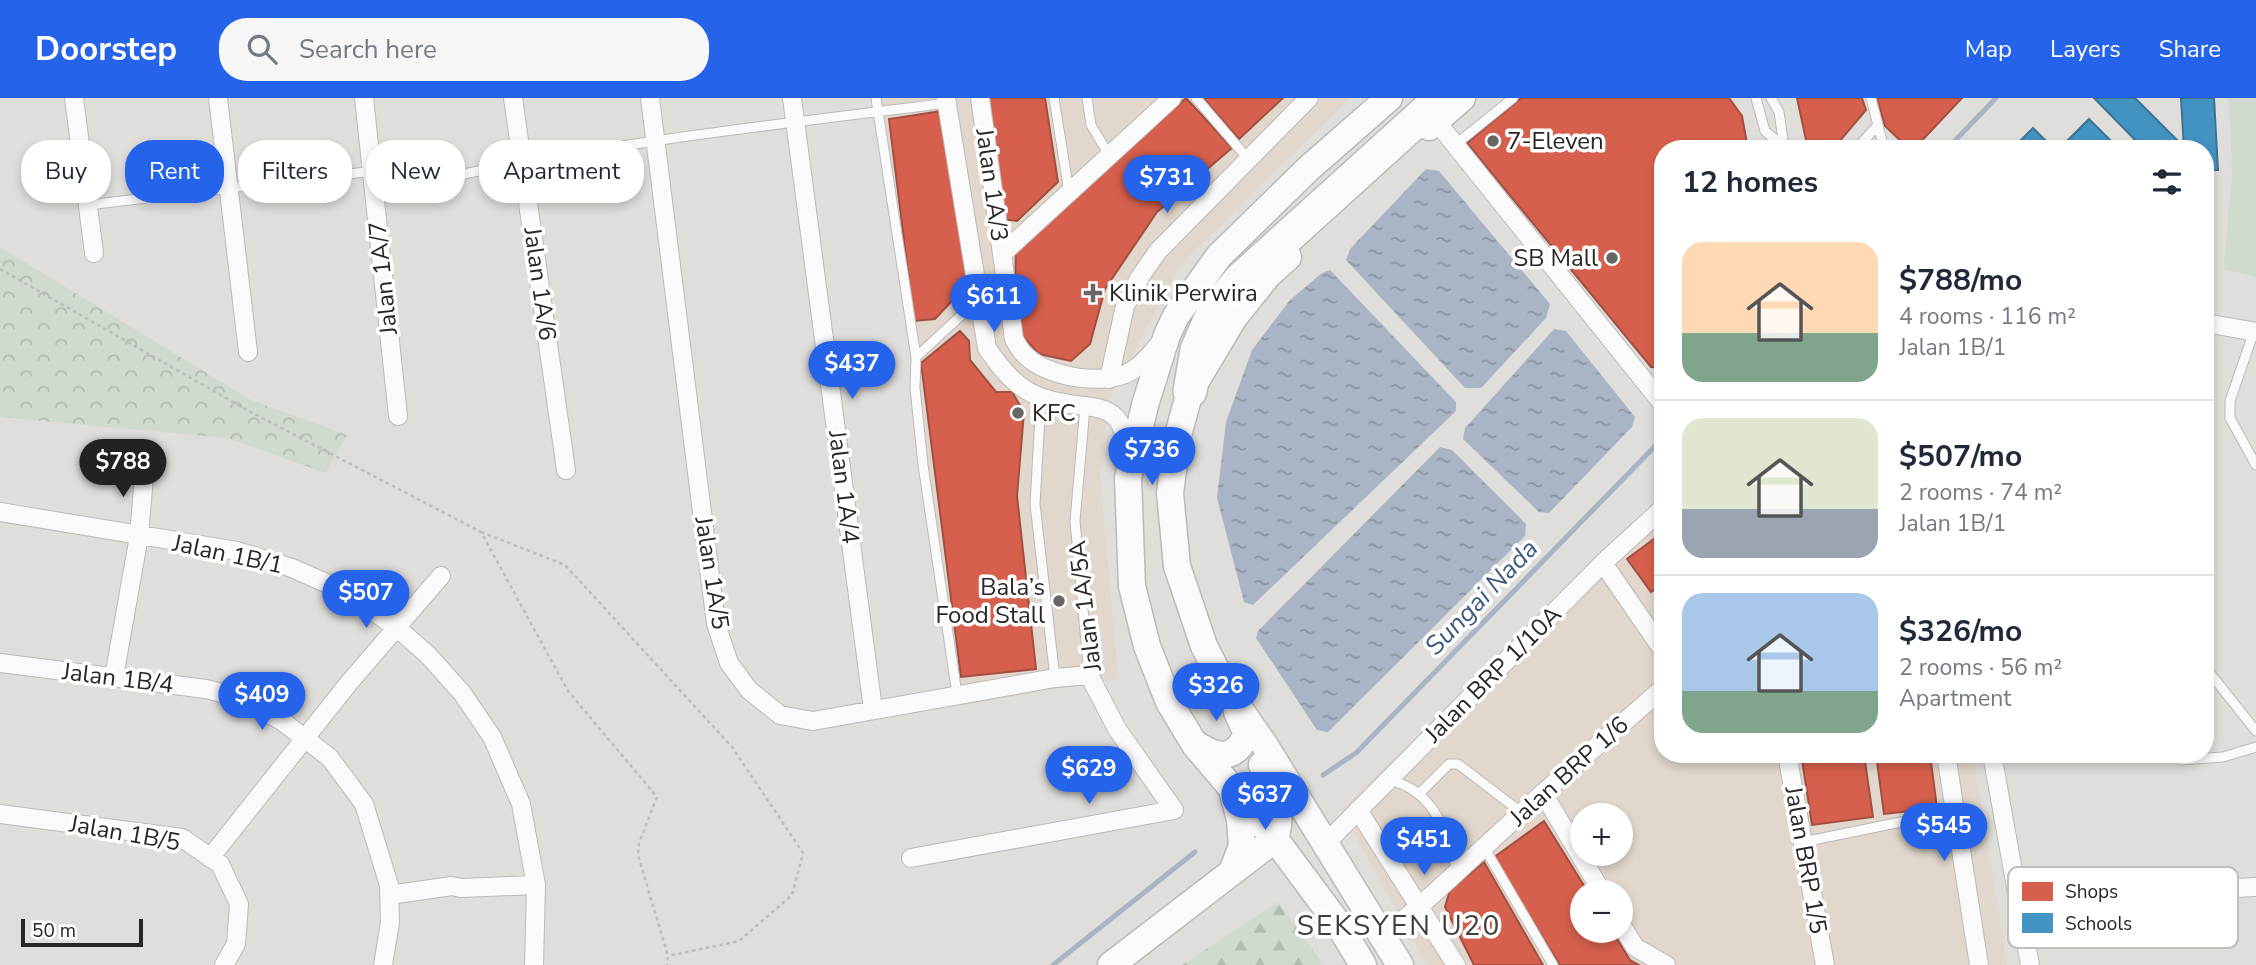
<!DOCTYPE html>
<html lang="en">
<head>
<meta charset="utf-8">
<style>
	:root { --surface:#fff; --page:#f6f6f7; --text:#1f2937; --muted:#747a83; --line:#e0e1e3; --accent:#2563eb }
	body { margin:0; font-family:"Nunito Sans",sans-serif; background:var(--page); color:var(--text); height:100vh; display:flex; flex-direction:column; font-size:26px; white-space:nowrap }
	* { box-sizing:border-box; margin:0 }
	p { font-size:23px; color:var(--muted) }
	.icon { flex:none; width:38px; height:38px; fill:none; stroke:currentColor; stroke-width:2; stroke-linecap:round; stroke-linejoin:round }
	.map { position:relative; flex:1; overflow:hidden }
	.sheet { position:absolute; left:1654px; top:42px; width:560px; height:623px; display:flex; flex-direction:column; background:var(--surface); border-radius:28px; box-shadow:0 4px 10px #0003 }
	.sheet>* { flex:none }
	.guide { position:absolute; left:21px; top:42px; width:665px; height:63px; display:flex; gap:14px }
	.controls { position:absolute; left:1570px; top:705px; display:grid; gap:14px }
	.controls a { display:grid; place-items:center; width:63px; height:63px; border-radius:50%; background:var(--surface); box-shadow:0 4px 10px #0003; font-size:35px }
	.scale { position:absolute; left:21px; bottom:18px; width:122px; box-sizing:border-box; padding-left:7px; border:4px solid #292725; border-top:0; font-size:19px; line-height:24px; white-space:nowrap; color:#292725; -webkit-text-stroke:5px #fff; paint-order:stroke }
	.price { position:absolute; translate:-50% -60px; padding:0 16px; border-radius:24px; background:var(--accent); color:#fff; font-size:23px; line-height:46px; filter:drop-shadow(0 2px 4px #0008) }
	.price::after { content:''; position:absolute; left:50%; top:42px; width:21px; height:16px; margin-left:-10px; background:inherit; clip-path:polygon(0 0,100% 0,50% 100%) }
	.price.active { background:#222; color:#fff }
	ul { padding:0; list-style:none }
	li { display:flex; align-items:center; gap:21px; height:175px; padding:0 28px }
	li+li { border-top:2px solid var(--line) }
	li span { display:grid; place-items:center; flex:none; width:196px; height:140px; border-radius:21px; color:#555 }
	li>.icon { margin-inline-start:auto }
	span .icon { width:84px; height:84px; fill:#fffc; stroke-width:1 }
	li b { font-size:30px }
	h2 { display:flex; justify-content:space-between; align-items:center; height:84px; padding:0 28px; font-size:30px }
	.chip { padding:0 24px; border-radius:28px; background:var(--surface); box-shadow:0 4px 10px #0003; font-size:24px; line-height:63px }
	.chip.active { background:var(--accent); color:#fff }
	header { display:flex; align-items:center; gap:42px; box-sizing:border-box; height:98px; padding:0 35px; background:var(--accent); color:#fff }
	header strong { font-size:33px }
	nav { display:flex; gap:38px; margin-inline-start:auto; font-size:24px }
	.search { width:490px; height:63px; background:var(--page); display:flex; align-items:center; gap:18px; box-sizing:border-box; padding:0 24px; border-radius:28px; color:var(--muted); font-size:26px }
	.map>svg:first-child { display:block }
	.commercial { fill:#e1d7cc; fill-rule:evenodd }
	.green { fill:#d0dacf }
	.forest { fill:url(#forest-firs) }
	.park { fill:url(#park-crowns) }
	.water { fill:url(#water-ripples) }
	.shops { fill:#d6604d; stroke:#a24f41; stroke-width:2 }
	.schools { fill:#4393c3; stroke:#3b7394; stroke-width:2 }
	.lines { fill:none; stroke-linecap:round; stroke-linejoin:round }
	.stream { stroke:#a9b5c6; stroke-width:5 }
	.lane-casing { stroke:#bbbab8; stroke-width:11 }
	.street-casing { stroke:#bbbab8; stroke-width:20 }
	.secondary-casing { stroke:#bbbab8; stroke-width:29 }
	.highway-casing { stroke:#bbbab8; stroke-width:36 }
	.path { stroke:#bdbdbd; stroke-width:2.5; stroke-dasharray:3.5 3.5; stroke-linecap:butt }
	.lane { stroke:#fafafa; stroke-width:9 }
	.street { stroke:#fafafa; stroke-width:18 }
	.secondary { stroke:#fafafa; stroke-width:26 }
	.highway { stroke:#fafafa; stroke-width:33 }
	.poi-dot { fill:#696765; stroke:#fff; stroke-width:2.5 }
	.labels { text-anchor:middle; stroke-width:7; stroke-linejoin:round; paint-order:stroke }
	.poi-label { font-size:24px; fill:#292725; stroke:#fff; text-anchor:start }
	.street-label { font-size:24px; fill:#292725; stroke:#fff }
	.water-label { font-size:26px; font-style:italic; fill:#3b5980; stroke:#fff }
	.quarter-label { font-size:28px; letter-spacing:2px; fill:#433f3b; stroke:#fff }
	.key { fill:#fff; stroke:#bfbebe; stroke-width:2 }
	.key-label { font-size:19px; fill:#292725 }
</style>
</head>
<body>
<header>
<strong>Doorstep</strong>
<div class="search"><svg class="icon" aria-label="search" viewBox="0 0 24 24"><circle cx="10" cy="10" r="6"/><path d="M15 15l6 6"/></svg>Search here</div>
<nav><a>Map</a><a>Layers</a><a>Share</a></nav>
</header>
<div class="map">
<svg width="2256" height="867" viewBox="0 0 2256 867">
	<defs>
		<pattern id="forest-firs" width="22" height="20" patternUnits="userSpaceOnUse" patternTransform="scale(1.75)"><rect width="22" height="20" fill="#d0dacf"/><path d="M5 1l3.5 6h-7zM16 11l3.5 6h-7z" fill="#b3bbb2"/></pattern>
		<pattern id="park-crowns" width="20" height="18" patternUnits="userSpaceOnUse" patternTransform="scale(1.75)"><rect width="20" height="18" fill="#d0dacf"/><path d="M2 6a3 3 0 1 1 6 0M12 15a3 3 0 1 1 6 0" fill="none" stroke="#b3bbb2"/></pattern>
		<pattern id="water-ripples" width="26" height="14" patternUnits="userSpaceOnUse" patternTransform="scale(1.75)"><rect width="26" height="14" fill="#a9b5c6"/><path d="M2 4q2-2 4 0t4 0M15 11q2-2 4 0t4 0" fill="none" stroke="#8a93a1"/></pattern>
	</defs>
	<rect width="100%" height="100%" fill="#e0dedb"/>
	<path class="commercial" d="M878 0H1350L1180 167 1109 302 1100 378 1118 580 960 608Z
		M1662 397V656H1973L2007 867H1427L1341 712ZM1582 718H1620V756H1582ZM1582 794H1620V833H1582Z"/>
	<path class="green" d="M2229 0H2256V179L2224 171 2232 75Z"/>
	<path class="forest" d="M1278 804 1324 867H1182Z"/>
	<path class="park" d="M0 149 251 302 347 337 326 375 227 340 0 319Z"/>
	<path class="water" d="M1426 71 1439 73 1550 206 1546 220 1481 290H1465L1346 162 1350 151Z
		M1330 172 1456 304V313L1253 507 1244 504 1217 400 1226 324 1252 252 1290 202 1322 175Z
		M1554 231 1566 233 1635 319 1632 329 1549 415 1539 414 1463 341 1465 330Z
		M1440 349 1452 352 1526 426 1525 438 1328 634 1317 632 1256 540 1258 533Z"/>
	<path class="shops" d="M988 0H1045L1058 84 1017 123 1003 121Z
		M1186 0 1232 50 1157 114 1105 191 1090 246 1071 263 1039 256 1022 237 1015 188 1016 150Z
		M1203 0H1283L1239 41Z
		M1521 0H1729L1742 18 1748 51H1662V270L1651 269 1467 45Z
		M1797 0H1862L1866 12 1833 51H1808Z
		M1877 0H1962L1914 51H1909L1885 28Z
		M942 13 968 186 935 221 914 223 889 21Z
		M960 233 969 243 970 262 996 294H1012L1024 314 1017 398 1036 571 961 579 921 265Z
		M1662 435V485L1651 494 1627 461Z
		M1801 656H1864L1873 719 1812 727Z
		M1876 656H1930L1937 710 1884 716Z
		M1544 723 1588 794H1582V833H1612L1630 862 1639 867H1560L1493 760Z
		M1484 764 1543 867H1474L1445 809 1450 792Z"/>
	<path class="schools" d="M2094 0H2135L2179 44 2172 51H2144Z
		M2181 0H2214L2218 72H2205V51H2184Z
		M2089 21 2119 51H2075L2067 43Z
		M2033 30 2054 51H2012Z"/>
	<g class="lines">
		<path class="stream" d="M1947 51 1996 0
			M1323 677 1356 655 1662 341
			M1053 867 1195 754"/>
		<defs>
			<path id="lane" d="M876 0 916 259
				M1054 0 1069 94
				M1087 0 1091 27 1109 57
				M1196 0 1249 62
				M1756 0 1765 33 1784 49
				M1771 0 1779 14 1784 49
				M1871 0 1884 51
				M1455 47 1513 0
				M1856 51 1878 27
				M88 107 441 65 451 77 454 78C616 44 782 26 947 5
				M2254 233 2230 303V320L2256 367
				M1041 300 1035 406 1055 580
				M1085 309 1075 423 1089 577
				M2205 569 2256 633
				M957 596 923 367 915 290 916 259 978 202
				M2180 656 2181 662 2223 659 2256 649
				M1388 682C1434 691 1447 734 1457 774
				M1420 695 1449 666H1458L1522 715
				M1803 744 1955 713
				M1484 749 1553 867"/>
			<path id="street" d="M74 0 94 155
				M218 0 248 254
				M364 0 398 318
				M513 0 566 372
				M650 0 716 526 729 565 749 592 780 617 813 623 1055 580 1089 577 1117 631 1174 712 911 760
				M792 0 873 611
				M946 0 987 250C1001 271 1018 292 1043 300 1089 316 1125 294 1127 359
				M980 0 1014 241C1017 246 1021 254 1026 258 1049 280 1107 289 1133 272 1144 265 1152 255 1160 245
				M1436 23 1662 305
				M1002 156 1172 0
				M2205 225 2256 234
				M1109 281 1125 208 1140 179 1158 153 1309 0
				M0 414 237 453 292 470 344 493 396 529 428 557 462 595 492 639 521 706 536 787 534 867
				M1603 465 1662 551
				M0 565 206 591 234 598 282 623 330 660 364 706 389 787 390 825 383 867
				M114 579 139 438 145 367
				M1787 656 1825 867
				M1946 656 1979 867
				M1992 656 2030 867
				M1543 695 1602 794
				M1358 712 1456 867
				M0 716 182 740 220 766 239 806 236 846 224 867
				M1326 745 1603 465 1662 411
				M210 760 348 586 441 478
				M389 797 452 788 461 790 536 787
				M2018 801 2256 789
				M1620 825 1635 849 1666 867
				M1382 839 1420 808 1543 695 1662 591"/>
			<path id="secondary" d="M1429 29 1462 0
				M1288 159 1268 177 1233 221 1190 293 1177 341 1170 395 1177 468 1204 548 1227 593 1264 646 1400 867
				M1197 647C1220 661 1235 662 1247 636L1237 614
				M1262 667C1275 694 1284 711 1275 741
				M1232 774 1242 748 1240 722 1233 695
				M1111 867 1275 741
				M1363 867 1339 827 1275 741 1195 647 1169 604 1147 548 1132 488 1128 380 1145 307 1167 237 1176 218 1219 158 1308 71 1389 0"/>
			<path id="highway" d="M1190 293 1197 252 1213 215 1240 182 1441 0"/>
		</defs>
		<use href="#lane" class="lane-casing"/>
		<use href="#street" class="street-casing"/>
		<use href="#secondary" class="secondary-casing"/>
		<use href="#highway" class="highway-casing"/>
		<path class="path" d="M0 171 247 312 481 434 568 593 657 699 639 745 638 757 668 858 667 867
			M481 434 565 467 732 649 803 755 792 797 739 843 668 858"/>
		<use href="#lane" class="lane"/>
		<use href="#street" class="street"/>
		<use href="#secondary" class="secondary"/>
		<use href="#highway" class="highway"/>
	</g>
	<g class="poi-dot">
		<circle cx="1493" cy="43" r="7"/>
		<circle cx="1612" cy="160" r="7"/>
		<path d="M1089.5 184.5h7v7h7v7h-7v7h-7v-7h-7v-7h7z"/>
		<circle cx="1018" cy="315" r="7"/>
		<circle cx="1059" cy="503" r="7"/>
	</g>
	<g class="labels">
		<g class="poi-label">
			<text x="1507" y="51">7-Eleven</text>
			<text x="1598" y="168" text-anchor="end">SB Mall</text>
			<text x="1109" y="203">Klinik Perwira</text>
			<text x="1032" y="323">KFC</text>
			<text x="1045" y="497" text-anchor="end">Bala’s<tspan x="1045" dy="28">Food Stall</tspan></text>
		</g>
		<g class="street-label">
			<text transform="translate(992 87) rotate(82)" y="8">Jalan 1A/3</text>
			<text transform="translate(383 180) rotate(-96)" y="8">Jalan 1A/7</text>
			<text transform="translate(540 186) rotate(82)" y="8">Jalan 1A/6</text>
			<text transform="translate(844 389) rotate(83)" y="8">Jalan 1A/4</text>
			<text transform="translate(228 456) rotate(12)" y="8">Jalan 1B/1</text>
			<text transform="translate(712 475) rotate(81)" y="8">Jalan 1A/5</text>
			<text transform="translate(1085 508) rotate(-97)" y="8">Jalan 1A/5A</text>
			<text transform="translate(1493 576) rotate(-45)" y="8">Jalan BRP 1/10A</text>
			<text transform="translate(118 580) rotate(7)" y="8">Jalan 1B/4</text>
			<text transform="translate(1569 673) rotate(-42)" y="8">Jalan BRP 1/6</text>
			<text transform="translate(125 735) rotate(10)" y="8">Jalan 1B/5</text>
			<text transform="translate(1806 762) rotate(80)" y="8">Jalan BRP 1/5</text>
		</g>
		<g class="water-label">
			<text transform="translate(1481 499) rotate(-46)" y="9">Sungai Nada</text>
		</g>
		<g class="quarter-label">
			<text x="1399" y="837">SEKSYEN U20</text>
		</g>
	</g>
	<rect x="2008" y="769" width="230" height="81" rx="10" class="key"/>
	<rect x="2022" y="784" width="31" height="19" fill="#d6604d"/>
	<rect x="2022" y="815" width="31" height="20" fill="#4393c3"/>
	<g class="key-label">
		<text x="2065" y="800">Shops</text>
		<text x="2065" y="832">Schools</text>
	</g>
</svg>
<div class="controls">
<a>+</a>
<a>−</a>
</div>
<div class="scale">50 m</div>
<b class="price" style="left:1167px;top:117px">$731</b>
<b class="price" style="left:994px;top:236px">$611</b>
<b class="price" style="left:852px;top:303px">$437</b>
<b class="price" style="left:1152px;top:389px">$736</b>
<b class="price active" style="left:123px;top:401px">$788</b>
<b class="price" style="left:366px;top:532px">$507</b>
<b class="price" style="left:1216px;top:625px">$326</b>
<b class="price" style="left:262px;top:634px">$409</b>
<b class="price" style="left:1089px;top:708px">$629</b>
<b class="price" style="left:1265px;top:734px">$637</b>
<b class="price" style="left:1944px;top:765px">$545</b>
<b class="price" style="left:1424px;top:779px">$451</b>
<div class="guide">
<a class="chip">Buy</a>
<a class="chip active">Rent</a>
<a class="chip">Filters</a>
<a class="chip">New</a>
<a class="chip">Apartment</a>
</div>
<section class="sheet">
<h2>12 homes<svg class="icon" aria-label="filters" viewBox="0 0 24 24"><path d="M4 7h16M4 17h16"/><circle cx="9" cy="7" r="2"/><circle cx="15" cy="17" r="2"/></svg></h2>
<ul>
<li><span style="background:linear-gradient(#ffd9b3 65%,#7fa58c 0)"><svg class="icon" aria-label="home" viewBox="0 0 24 24"><path d="M3 11l9-7 9 7M6 9v11h12V9"/></svg></span><div><b>$788/mo</b><p>4 rooms · 116 m²</p><p>Jalan 1B/1</p></div></li>
<li><span style="background:linear-gradient(#dfe7d0 65%,#9aa5b1 0)"><svg class="icon" aria-label="home" viewBox="0 0 24 24"><path d="M3 11l9-7 9 7M6 9v11h12V9"/></svg></span><div><b>$507/mo</b><p>2 rooms · 74 m²</p><p>Jalan 1B/1</p></div></li>
<li><span style="background:linear-gradient(#a9c7e8 70%,#7fa58c 0)"><svg class="icon" aria-label="home" viewBox="0 0 24 24"><path d="M3 11l9-7 9 7M6 9v11h12V9"/></svg></span><div><b>$326/mo</b><p>2 rooms · 56 m²</p><p>Apartment</p></div></li>
</ul>
</section>
</div>
</body>
</html>
